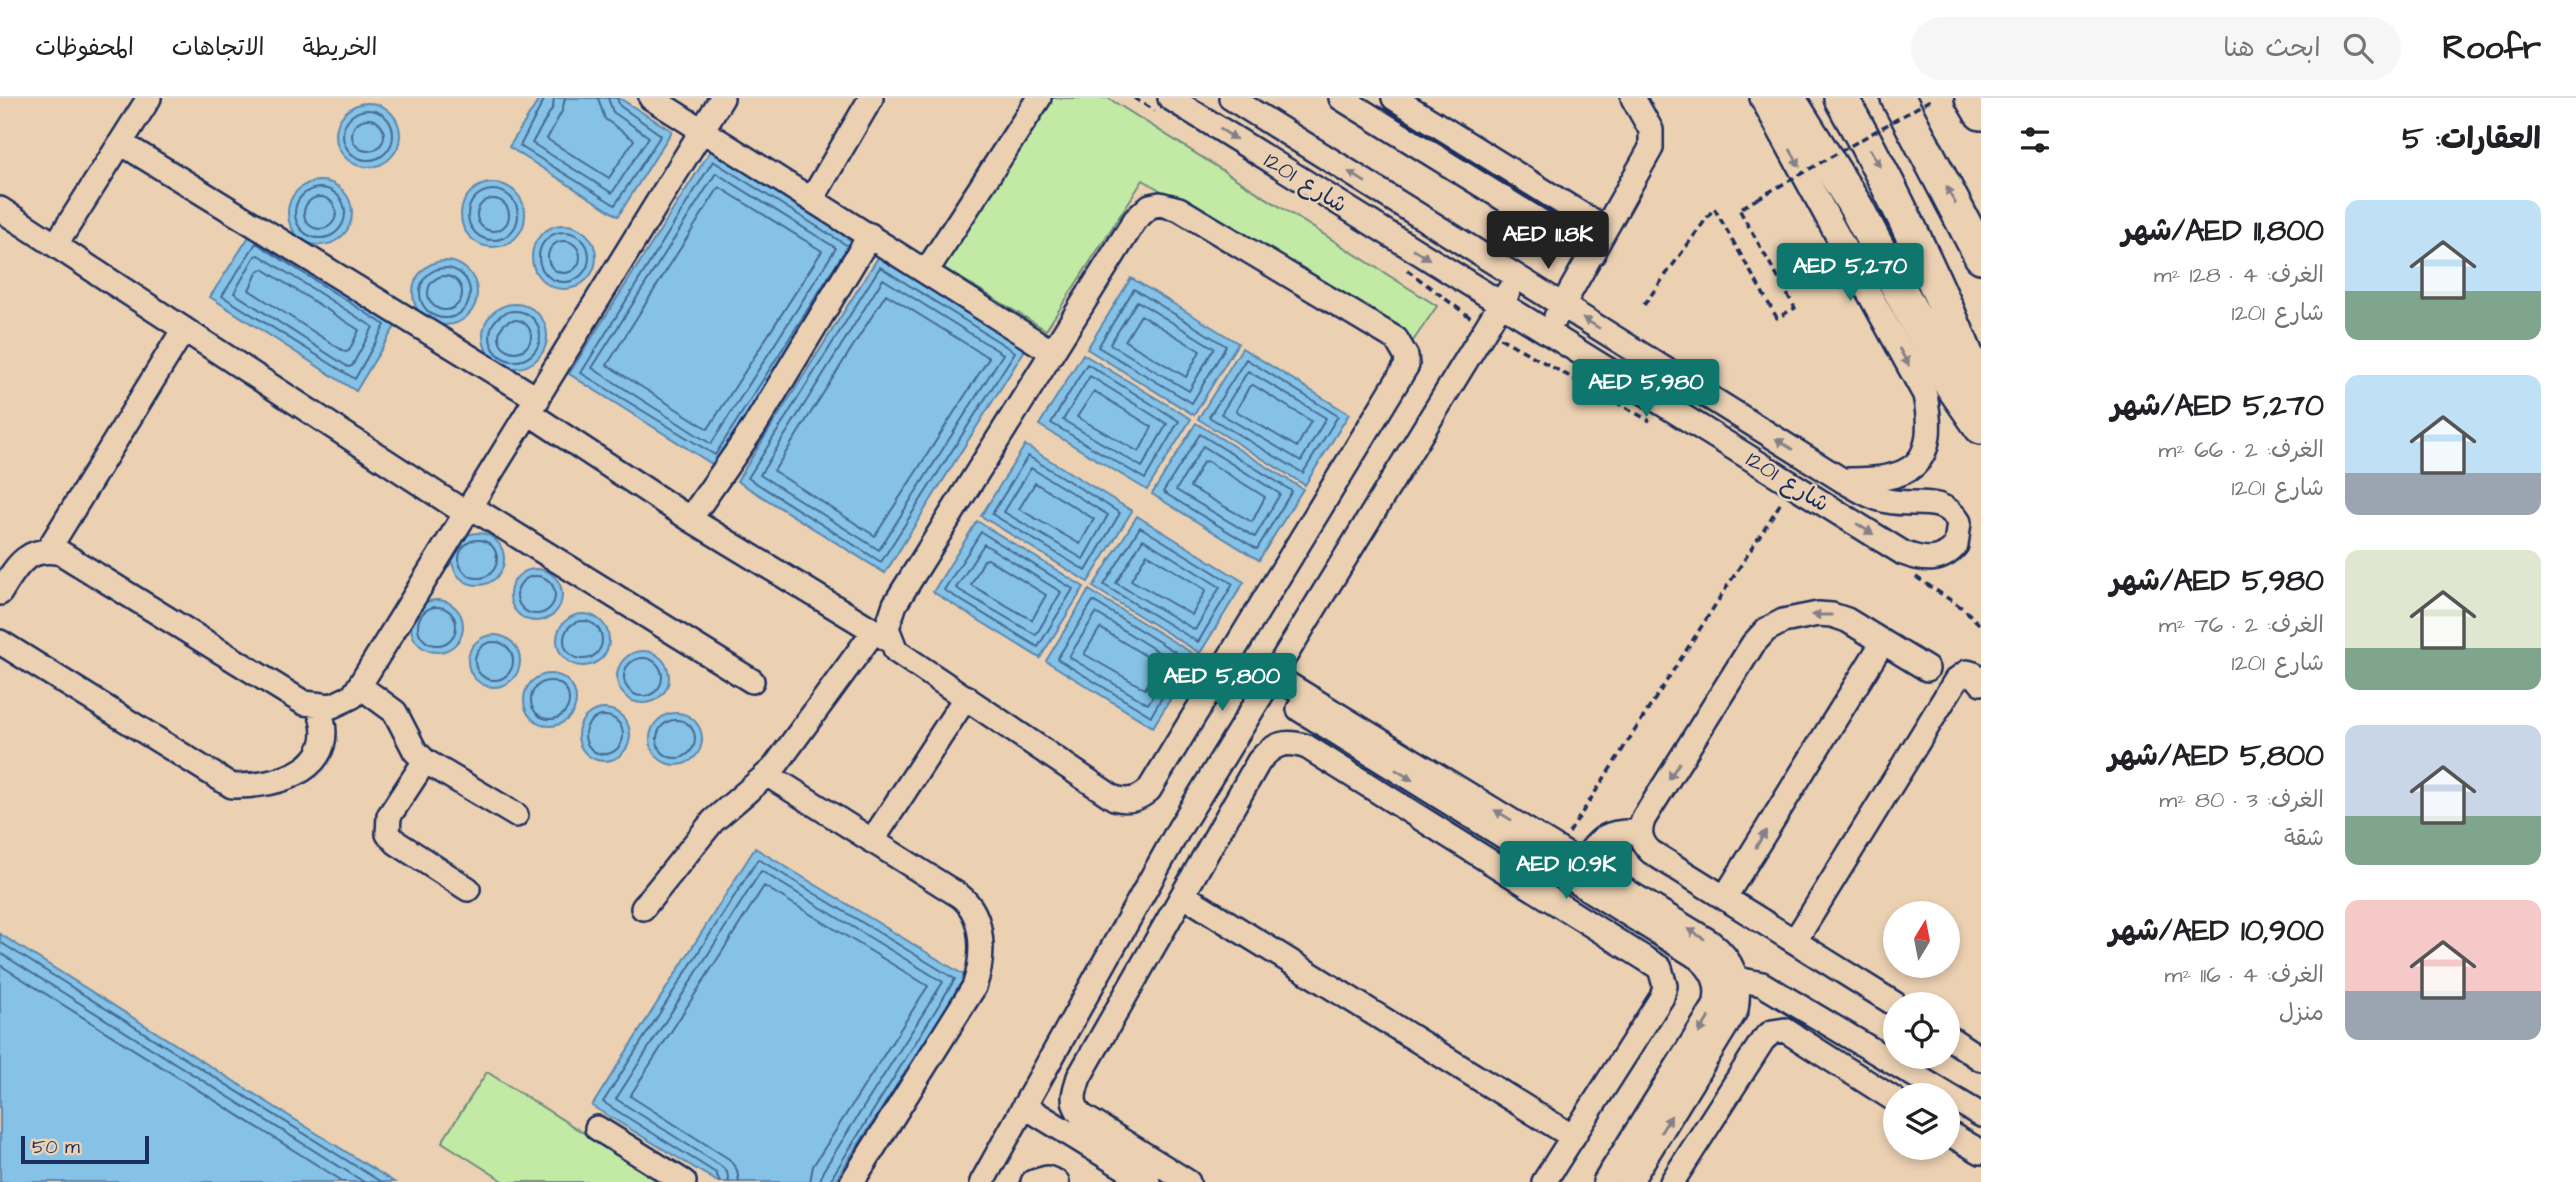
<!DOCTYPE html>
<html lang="ar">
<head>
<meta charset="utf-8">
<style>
	:root { --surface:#fff; --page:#f6f6f6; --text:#202124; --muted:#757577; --line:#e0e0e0; --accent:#0f766e }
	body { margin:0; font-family:"Architects Daughter","Playpen Sans Arabic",sans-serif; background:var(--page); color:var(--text); direction:rtl; height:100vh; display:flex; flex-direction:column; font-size:26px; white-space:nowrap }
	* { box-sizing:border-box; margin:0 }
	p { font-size:23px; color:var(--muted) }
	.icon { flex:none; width:38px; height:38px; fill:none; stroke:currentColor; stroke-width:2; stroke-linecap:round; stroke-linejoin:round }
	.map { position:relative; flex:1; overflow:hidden; direction:ltr }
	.panel { display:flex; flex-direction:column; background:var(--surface); width:595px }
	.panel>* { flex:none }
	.needle { width:46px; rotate:10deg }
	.tools { position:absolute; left:1883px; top:803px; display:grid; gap:14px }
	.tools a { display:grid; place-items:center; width:77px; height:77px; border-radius:50%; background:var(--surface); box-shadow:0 4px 10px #0003; font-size:35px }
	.scale { position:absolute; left:21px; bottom:18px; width:128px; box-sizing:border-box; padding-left:7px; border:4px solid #1b2f5e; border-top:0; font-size:19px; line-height:24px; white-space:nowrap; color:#1b2f5e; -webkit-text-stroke:5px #ebd0b2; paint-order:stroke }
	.price { position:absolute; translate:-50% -60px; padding:0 16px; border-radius:7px; background:var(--accent); color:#fff; font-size:23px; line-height:46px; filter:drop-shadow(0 2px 4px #0008) }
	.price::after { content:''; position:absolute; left:50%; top:42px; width:21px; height:16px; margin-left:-10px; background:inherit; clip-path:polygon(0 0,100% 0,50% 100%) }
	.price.selected { background:#222; color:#fff }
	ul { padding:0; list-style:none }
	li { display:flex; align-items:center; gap:21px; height:175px; padding:0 35px }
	li span { display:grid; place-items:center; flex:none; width:196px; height:140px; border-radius:14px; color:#555 }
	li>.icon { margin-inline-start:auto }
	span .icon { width:84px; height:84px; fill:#fffc; stroke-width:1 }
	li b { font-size:30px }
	h2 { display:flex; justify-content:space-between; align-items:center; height:84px; padding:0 35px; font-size:30px }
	header { display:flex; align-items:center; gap:42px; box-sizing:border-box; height:98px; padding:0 35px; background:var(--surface); border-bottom:2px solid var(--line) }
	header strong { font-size:33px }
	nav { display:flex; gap:38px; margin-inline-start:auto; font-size:24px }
	.search { width:490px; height:63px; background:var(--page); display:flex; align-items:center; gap:18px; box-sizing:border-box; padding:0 24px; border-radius:38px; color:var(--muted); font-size:26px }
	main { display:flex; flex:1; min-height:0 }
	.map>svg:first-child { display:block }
	.green { fill:#c3eaa4; stroke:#6f8c81; stroke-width:2 }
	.water { fill:#85c2e5; stroke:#5b87af; stroke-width:2 }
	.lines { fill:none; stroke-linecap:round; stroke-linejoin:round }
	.shore { stroke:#456a94; stroke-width:2 }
	.minor-casing { stroke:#1b2f5e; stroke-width:28 }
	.highway-casing { stroke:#1b2f5e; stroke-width:38 }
	.path { stroke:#1b2f5e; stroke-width:3.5; stroke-dasharray:7 5; stroke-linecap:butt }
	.minor { stroke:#ebd0b2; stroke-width:23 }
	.highway { stroke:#ebd0b2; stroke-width:33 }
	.path-bridge { stroke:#1b2f5e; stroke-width:3.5; stroke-dasharray:7 5; stroke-linecap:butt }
	.oneway { fill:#838088 }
	.labels { text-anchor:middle; stroke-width:5; stroke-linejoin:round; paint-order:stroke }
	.street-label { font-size:23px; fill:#1b2f5e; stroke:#ebd0b2 }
</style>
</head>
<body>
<header>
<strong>Roofr</strong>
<div class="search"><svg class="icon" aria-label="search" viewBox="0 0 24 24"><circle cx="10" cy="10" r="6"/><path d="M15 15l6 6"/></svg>ابحث هنا</div>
<nav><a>الخريطة</a><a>الاتجاهات</a><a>المحفوظات</a></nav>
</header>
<main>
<section class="panel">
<h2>العقارات: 5<svg class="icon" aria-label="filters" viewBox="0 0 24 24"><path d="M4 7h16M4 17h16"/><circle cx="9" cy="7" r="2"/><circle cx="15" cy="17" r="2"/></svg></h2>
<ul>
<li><span style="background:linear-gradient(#bfe0f5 65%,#7fa58c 0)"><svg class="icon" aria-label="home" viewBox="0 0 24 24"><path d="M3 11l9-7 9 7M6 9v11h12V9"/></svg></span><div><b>AED 11,800/شهر</b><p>الغرف: 4 · 128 m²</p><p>شارع 1201</p></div></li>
<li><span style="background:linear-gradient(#bfe0f5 70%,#9aa5b1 0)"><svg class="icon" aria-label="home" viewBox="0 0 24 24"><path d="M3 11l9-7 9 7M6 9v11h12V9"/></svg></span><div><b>AED 5,270/شهر</b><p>الغرف: 2 · 66 m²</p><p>شارع 1201</p></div></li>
<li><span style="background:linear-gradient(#dfe7d0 70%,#7fa58c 0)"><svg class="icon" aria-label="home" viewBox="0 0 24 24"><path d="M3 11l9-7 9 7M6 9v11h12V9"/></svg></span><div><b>AED 5,980/شهر</b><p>الغرف: 2 · 76 m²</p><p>شارع 1201</p></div></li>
<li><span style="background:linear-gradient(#c9d6e8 65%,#7fa58c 0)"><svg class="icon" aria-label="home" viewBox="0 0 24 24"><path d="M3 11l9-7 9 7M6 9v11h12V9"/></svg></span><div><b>AED 5,800/شهر</b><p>الغرف: 3 · 80 m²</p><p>شقة</p></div></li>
<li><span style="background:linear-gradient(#f6c9c9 65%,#9aa5b1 0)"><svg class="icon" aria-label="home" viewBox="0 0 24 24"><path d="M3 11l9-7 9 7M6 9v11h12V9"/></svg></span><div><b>AED 10,900/شهر</b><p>الغرف: 4 · 116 m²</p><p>منزل</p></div></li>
</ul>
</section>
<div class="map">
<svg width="1981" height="1084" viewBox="0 0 1981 1084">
	<rect width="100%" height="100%" fill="#ebd0b2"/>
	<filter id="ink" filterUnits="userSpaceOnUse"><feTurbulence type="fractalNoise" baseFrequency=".0143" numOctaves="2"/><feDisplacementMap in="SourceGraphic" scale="14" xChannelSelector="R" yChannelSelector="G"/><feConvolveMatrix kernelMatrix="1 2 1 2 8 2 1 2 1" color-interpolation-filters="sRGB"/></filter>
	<g filter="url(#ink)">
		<path class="green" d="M1048 0H1108L1437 208 1413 243 1143 82 1046 232 941 168Z
			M487 974 661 1084H505L442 1044Z"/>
		<path class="water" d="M540 0H619L672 33 618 118 509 49Z
			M336 37a32 32 0 1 1 64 0a32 32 0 1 1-64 0Z
			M711 52 859 144 717 369 569 276Z
			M288 115a32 32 0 1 1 64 0a32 32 0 1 1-64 0Z
			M461 117a32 32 0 1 1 64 0a32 32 0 1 1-64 0Z
			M532 159a32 32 0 1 1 64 0a32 32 0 1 1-64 0Z
			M252 134 397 225 356 293 210 199Z
			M879 158 1026 250 885 475 737 383Z
			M413 195a32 32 0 1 1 64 0a32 32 0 1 1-64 0Z
			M1131 180 1238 245 1194 317 1087 251Z
			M483 238a32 32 0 1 1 64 0a32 32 0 1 1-64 0Z
			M1242 250 1349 316 1305 387 1198 321Z
			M1083 256 1191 321 1147 392 1039 327Z
			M1196 325 1303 391 1259 462 1152 396Z
			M1025 347 1132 413 1088 484 981 418Z
			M1137 418 1244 484 1200 555 1093 489Z
			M977 423 1084 489 1040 560 933 494Z
			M452 461a26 26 0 1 1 52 0a26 26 0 1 1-52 0Z
			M510 497a26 26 0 1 1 52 0a26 26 0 1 1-52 0Z
			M1089 492 1197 558 1153 629 1046 563Z
			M411 528a26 26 0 1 1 52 0a26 26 0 1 1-52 0Z
			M557 542a26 26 0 1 1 52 0a26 26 0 1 1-52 0Z
			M468 563a26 26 0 1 1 52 0a26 26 0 1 1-52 0Z
			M617 579a26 26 0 1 1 52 0a26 26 0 1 1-52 0Z
			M524 602a26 26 0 1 1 52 0a26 26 0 1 1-52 0Z
			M578 637a26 26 0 1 1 52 0a26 26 0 1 1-52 0Z
			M650 641a26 26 0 1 1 52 0a26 26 0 1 1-52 0Z
			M755 750 967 879 834 1084H718L592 1008Z
			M0 836 394 1084H0Z"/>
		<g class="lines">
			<path class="shore" d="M545 0 520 48 615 107 661 37 620 8 617 0
				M554 0 553 9 532 45 612 95 649 39 613 14 608 0
				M565 0 562 13 547 41 609 80 634 42 605 21 598 0
				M343 37a25 25 0 1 1 50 0a25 25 0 1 1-50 0Z
				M352 37a16 16 0 1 1 32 0a16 16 0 1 1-32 0Z
				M716 75 836 150 711 346 592 270Z
				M719 89 822 153 708 331 607 267Z
				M295 115a25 25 0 1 1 50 0a25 25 0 1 1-50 0Z
				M468 117a25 25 0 1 1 50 0a25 25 0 1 1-50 0Z
				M304 115a16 16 0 1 1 32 0a16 16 0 1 1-32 0Z
				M477 117a16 16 0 1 1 32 0a16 16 0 1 1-32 0Z
				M539 159a25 25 0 1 1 50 0a25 25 0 1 1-50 0Z
				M548 159a16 16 0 1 1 32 0a16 16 0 1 1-32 0Z
				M256 145 385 227 355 281 222 198Z
				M843 156 715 357 581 275 713 63 848 148
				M259 157 373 229 352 268 348 269 234 195 255 158Z
				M880 169 1015 254 881 464 748 380Z
				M420 195a25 25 0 1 1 50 0a25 25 0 1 1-50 0Z
				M263 171 359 232 349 253 345 254 249 192 258 173Z
				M428 195a17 17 0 1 1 34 0a17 17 0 1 1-34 0Z
				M883 181 1003 256 879 452 760 377Z
				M1134 191 1226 248 1192 305 1098 249Z
				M886 196 989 260 875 438 774 373Z
				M1137 203 1214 250 1189 293 1110 246Z
				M490 238a25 25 0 1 1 50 0a25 25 0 1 1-50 0Z
				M1141 217 1200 253 1186 279 1125 243Z
				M499 238a16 16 0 1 1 32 0a16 16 0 1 1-32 0Z
				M1246 261 1338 318 1303 375 1209 319Z
				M1087 266 1179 323 1145 381 1051 325Z
				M1248 273 1326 320 1301 363 1221 316Z
				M1090 278 1167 326 1142 369 1063 322Z
				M1253 287 1311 323 1297 349 1236 313 1249 289Z
				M1094 293 1152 329 1139 354 1077 319Z
				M1200 336 1292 393 1257 451 1163 394Z
				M1203 348 1280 396 1255 439 1176 392Z
				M1028 358 1120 415 1086 473 992 416Z
				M1207 363 1265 399 1252 424 1190 389 1203 364Z
				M1031 370 1108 417 1083 461 1004 414Z
				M1035 385 1094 421 1080 446 1019 411Z
				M1140 429 1233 486 1198 544 1104 487Z
				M981 434 1073 491 1038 549 944 492Z
				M1143 441 1220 489 1195 532 1116 485Z
				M459 461a19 19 0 1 1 38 0a19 19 0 1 1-38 0Z
				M984 446 1061 494 1036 537 956 490Z
				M1147 456 1206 492 1192 517 1131 482Z
				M988 461 1046 497 1032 522 971 487 984 462Z
				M517 497a19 19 0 1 1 38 0a19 19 0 1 1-38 0Z
				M1093 503 1185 560 1151 618 1057 561Z
				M418 528a19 19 0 1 1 38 0a19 19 0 1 1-38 0Z
				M1096 515 1173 563 1148 606 1069 559Z
				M564 542a19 19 0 1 1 38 0a19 19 0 1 1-38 0Z
				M1100 530 1159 566 1145 591 1084 556Z
				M475 563a19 19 0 1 1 38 0a19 19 0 1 1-38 0Z
				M624 579a19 19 0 1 1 38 0a19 19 0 1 1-38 0Z
				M531 602a19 19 0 1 1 38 0a19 19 0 1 1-38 0Z
				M585 637a19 19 0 1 1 38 0a19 19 0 1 1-38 0Z
				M657 641a19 19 0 1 1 38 0a19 19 0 1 1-38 0Z
				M0 844 381 1084
				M0 855 364 1084
				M0 867 344 1084
				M720 1084 716 1075 603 1004 758 761 955 881 829 1084
				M729 1084 727 1074 721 1068 616 1001 761 773 943 884 823 1073 820 1084
				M739 1084 737 1072 729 1061 630 998 764 788 928 888 813 1068 810 1084"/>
			<defs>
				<path id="minor" d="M651 0 1052 254
					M1170 0 1903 455C1924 463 1941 465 1956 447L1959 424C1942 396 1915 409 1888 403 1871 400 1856 390 1842 382L1231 0
					M1341 0 1593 156
					M1394 0 1605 131
					M1762 0 1925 297C1939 369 1910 383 1845 382
					M121 45 538 301
					M812 101 871 0
					M1160 106 1179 111 1396 241 1406 258 1407 267 1149 692C1138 702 1128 704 1114 700L896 553 887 530 895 506 1135 122 1150 108Z
					M0 111 467 416
					M62 137 149 0
					M927 172 1039 0
					M1556 219 1651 50V32L1633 0
					M529 315 690 421 889 542
					M471 409 752 583
					M690 421 754 329 870 137
					M48 452 184 231
					M0 495C16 469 27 447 61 455L304 605 332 608 353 598 722 0
					M0 544 232 688C279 689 344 670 318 609
					M1271 576 1710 844C1733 862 1741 882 1736 912L1630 1084
					M361 589 395 614 415 653 425 663 516 717
					M1299 611 1699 860C1715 874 1720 888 1715 908L1605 1084
					M425 663 389 718 388 736 397 745 468 791
					M768 677 960 798C986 818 984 861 974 889L852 1084
					M872 743 966 599
					M1582 766C1598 739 1608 732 1640 734
					M1183 797 1573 1039
					M1725 799 1883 544
					M643 810 713 723 773 671 874 533
					M1795 843 1956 582 1967 574 1974 576 1981 585
					M1724 885 1737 881 1762 886 1981 1017
					M1895 906 1651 754C1640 744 1638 733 1644 720L1753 546 1766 532 1783 523 1818 516 1832 517 1847 522 1927 571
					M1948 939 1981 961
					M1024 1008 1148 1084
					M597 1030 684 1084
					M1948 1035 1981 1054
					M982 1084 1179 731 1508 194
					M1033 1084 1047 1080 1057 1084
					M1188 1084 1081 1017C1070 1003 1074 995 1079 979L1259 663C1274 645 1286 642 1307 649L1660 870 1665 888 1662 899 1544 1084
					M1672 1084 1763 942 1772 934 1785 932 1895 1002"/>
				<path id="highway" d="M1788 0 1856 109 1943 274 1981 329
					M1841 0C1895 95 1941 192 1981 294
					M1898 0 1981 158
					M1972 0 1981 15"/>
			</defs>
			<use href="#minor" class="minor-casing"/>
			<use href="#highway" class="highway-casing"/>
			<path class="path" d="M1134 0 1155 13
				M1407 172 1471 220
				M1644 207 1714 110 1777 220 1795 210 1739 111 1757 101
				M1500 240 1650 323
				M1916 479 1964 511 1981 528
				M1569 735 1782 403"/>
			<use href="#minor" class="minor"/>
			<use href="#highway" class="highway"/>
			<path class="path-bridge" d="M1757 101 1934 0"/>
		</g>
		<defs><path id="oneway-solid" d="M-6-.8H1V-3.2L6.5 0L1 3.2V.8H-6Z" transform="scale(1.75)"/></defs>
		<g class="oneway">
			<use href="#oneway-solid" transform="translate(1228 36) rotate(32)"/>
			<use href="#oneway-solid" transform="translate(1795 60) rotate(61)"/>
			<use href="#oneway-solid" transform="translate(1875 60) rotate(61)"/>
			<use href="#oneway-solid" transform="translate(1357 79) rotate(-148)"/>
			<use href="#oneway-solid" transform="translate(1951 97) rotate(-117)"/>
			<use href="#oneway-solid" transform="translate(1421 156) rotate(32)"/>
			<use href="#oneway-solid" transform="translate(1591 225) rotate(-148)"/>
			<use href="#oneway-solid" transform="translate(1904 259) rotate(61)"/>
			<use href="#oneway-solid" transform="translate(1784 346) rotate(-148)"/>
			<use href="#oneway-solid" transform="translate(1865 431) rotate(32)"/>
			<use href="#oneway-solid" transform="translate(1822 517) rotate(180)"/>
			<use href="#oneway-solid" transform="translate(1674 673) rotate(122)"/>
			<use href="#oneway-solid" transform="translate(1404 677) rotate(32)"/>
			<use href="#oneway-solid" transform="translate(1503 717) rotate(-149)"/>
			<use href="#oneway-solid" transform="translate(1761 741) rotate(-58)"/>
			<use href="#oneway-solid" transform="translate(1696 836) rotate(-149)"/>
			<use href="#oneway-solid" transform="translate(1704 927) rotate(122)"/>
			<use href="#oneway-solid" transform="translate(1666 1026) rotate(-58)"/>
		</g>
	</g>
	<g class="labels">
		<g class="street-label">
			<text transform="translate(1306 84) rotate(32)" y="8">شارع 1201</text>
			<text transform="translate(1788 383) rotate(32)" y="8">شارع 1201</text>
		</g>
	</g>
</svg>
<div class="tools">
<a><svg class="needle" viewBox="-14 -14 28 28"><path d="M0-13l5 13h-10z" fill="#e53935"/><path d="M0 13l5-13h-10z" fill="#757577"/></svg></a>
<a><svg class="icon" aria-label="locate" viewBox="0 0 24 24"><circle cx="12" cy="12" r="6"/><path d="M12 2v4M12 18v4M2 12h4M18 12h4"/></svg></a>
<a><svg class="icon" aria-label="layers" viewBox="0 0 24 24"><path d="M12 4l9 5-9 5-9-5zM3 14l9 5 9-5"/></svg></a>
</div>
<div class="scale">50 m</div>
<b class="price selected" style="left:1548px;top:173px">AED 11.8K</b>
<b class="price" style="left:1850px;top:205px">AED 5,270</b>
<b class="price" style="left:1646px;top:321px">AED 5,980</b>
<b class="price" style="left:1222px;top:615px">AED 5,800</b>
<b class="price" style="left:1566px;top:803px">AED 10.9K</b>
</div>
</main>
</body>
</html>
